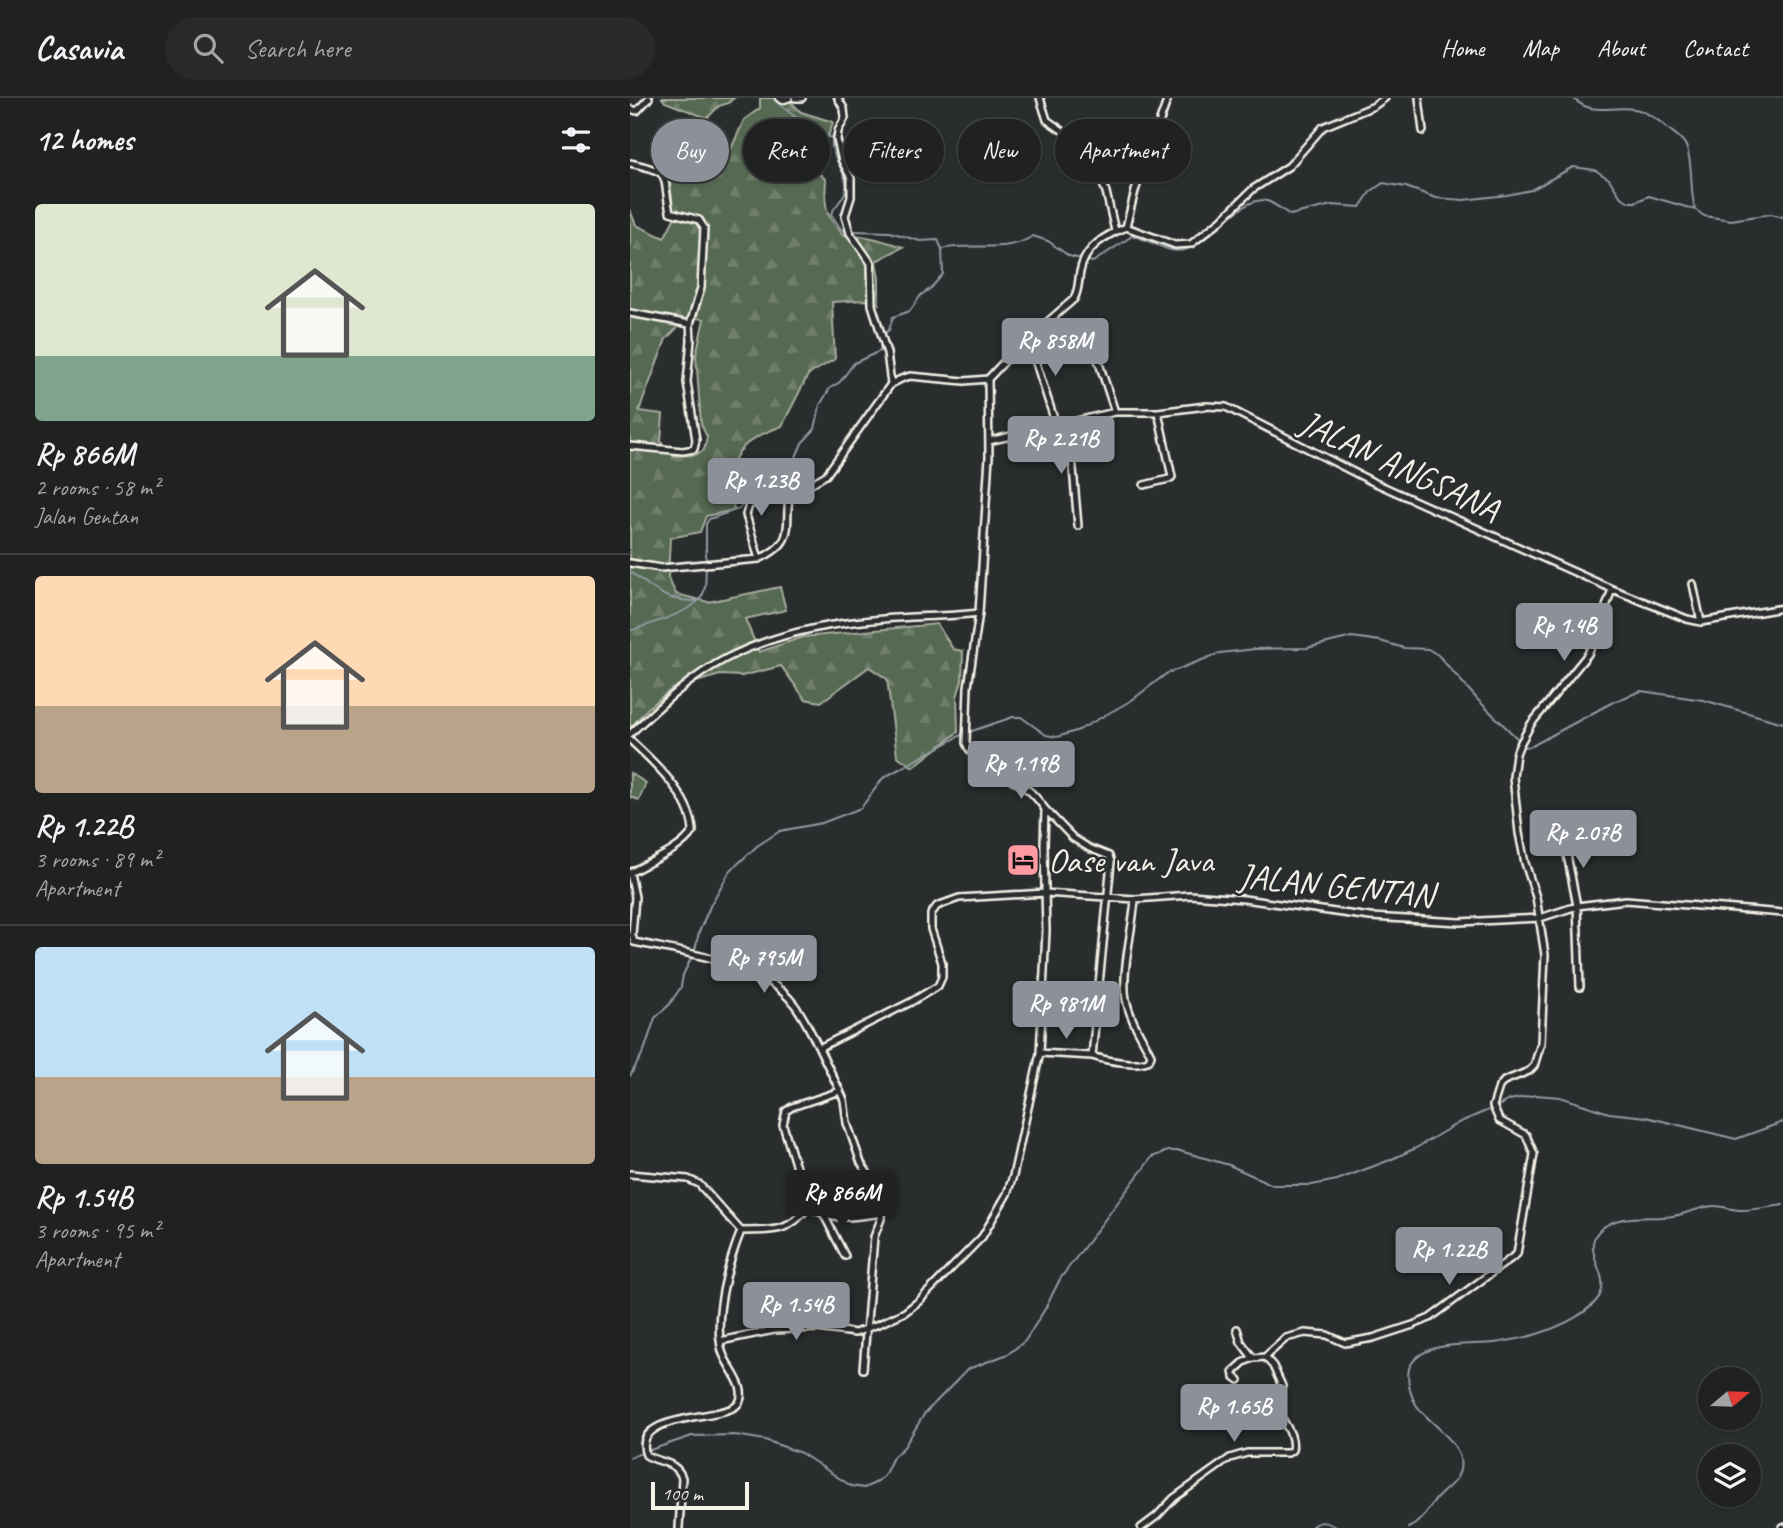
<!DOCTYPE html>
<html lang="en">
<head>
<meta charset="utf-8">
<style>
	:root { --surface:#202222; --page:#282a2a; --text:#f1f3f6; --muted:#a2a4a5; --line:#3d3f40; --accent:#8c9099 }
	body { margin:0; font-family:Caveat,sans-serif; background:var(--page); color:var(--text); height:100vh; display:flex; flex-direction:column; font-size:26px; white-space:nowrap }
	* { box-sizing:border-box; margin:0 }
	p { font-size:23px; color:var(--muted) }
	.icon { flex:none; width:38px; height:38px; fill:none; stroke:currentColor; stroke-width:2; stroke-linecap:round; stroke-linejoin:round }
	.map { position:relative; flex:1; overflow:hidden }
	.drawer { display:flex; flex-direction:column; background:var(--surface); width:630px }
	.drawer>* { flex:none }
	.guide { position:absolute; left:21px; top:21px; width:665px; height:63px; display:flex; gap:14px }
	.needle { width:46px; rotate:71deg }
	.controls { position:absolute; left:1068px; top:1269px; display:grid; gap:14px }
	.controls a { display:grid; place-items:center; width:63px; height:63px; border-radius:50%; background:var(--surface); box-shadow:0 2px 5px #0004,0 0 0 2px var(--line); font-size:35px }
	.scale { position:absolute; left:21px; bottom:18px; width:98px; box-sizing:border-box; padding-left:7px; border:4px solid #f4f1e8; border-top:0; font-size:19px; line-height:24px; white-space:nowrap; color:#f4f1e8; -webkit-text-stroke:5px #2a2d2e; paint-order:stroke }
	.price { position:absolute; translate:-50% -60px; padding:0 16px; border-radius:7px; background:var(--accent); color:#fff; font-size:23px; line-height:46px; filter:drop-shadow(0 2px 4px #0008) }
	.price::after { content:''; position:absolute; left:50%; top:42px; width:21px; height:16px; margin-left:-10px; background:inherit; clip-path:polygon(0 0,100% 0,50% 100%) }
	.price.selected { background:#222; color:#fff }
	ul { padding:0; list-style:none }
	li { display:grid; align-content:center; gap:14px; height:371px; padding:0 35px }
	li+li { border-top:2px solid var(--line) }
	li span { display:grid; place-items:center; height:217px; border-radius:7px; color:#555 }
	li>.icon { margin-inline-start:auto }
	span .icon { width:126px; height:126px; fill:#fffc; stroke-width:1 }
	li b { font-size:30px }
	h2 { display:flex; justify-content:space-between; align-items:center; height:84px; padding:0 35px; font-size:30px }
	.pill { padding:0 24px; border-radius:32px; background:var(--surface); box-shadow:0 2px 5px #0004,0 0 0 2px var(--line); font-size:24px; line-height:63px }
	.pill.selected { background:var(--accent); color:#fff }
	header { display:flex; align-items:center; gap:42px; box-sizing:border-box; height:98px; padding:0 35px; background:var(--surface); border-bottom:2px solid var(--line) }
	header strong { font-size:33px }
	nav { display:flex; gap:38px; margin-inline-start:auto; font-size:24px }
	.search { width:490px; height:63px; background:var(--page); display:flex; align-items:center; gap:18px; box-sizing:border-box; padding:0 24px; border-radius:38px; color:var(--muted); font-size:26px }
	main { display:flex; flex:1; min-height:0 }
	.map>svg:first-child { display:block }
	.forest { fill:url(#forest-firs); stroke:#a6ad9e; stroke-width:2; fill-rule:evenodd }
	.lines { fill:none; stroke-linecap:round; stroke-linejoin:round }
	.stream { stroke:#909aa0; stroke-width:2 }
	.minor-casing { stroke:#f4f1e8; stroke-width:10 }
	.minor { stroke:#2a2d2e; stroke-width:5 }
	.labels { text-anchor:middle; stroke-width:5; stroke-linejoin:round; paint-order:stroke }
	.street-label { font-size:35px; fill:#f4f1e8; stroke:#2a2d2e }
	.poi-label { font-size:35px; fill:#f4f1e8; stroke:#2a2d2e; text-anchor:start }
</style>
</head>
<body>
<header>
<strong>Casavia</strong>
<div class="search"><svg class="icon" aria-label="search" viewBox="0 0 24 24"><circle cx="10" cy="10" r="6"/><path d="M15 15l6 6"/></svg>Search here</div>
<nav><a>Home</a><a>Map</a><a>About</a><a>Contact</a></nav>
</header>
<main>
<section class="drawer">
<h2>12 homes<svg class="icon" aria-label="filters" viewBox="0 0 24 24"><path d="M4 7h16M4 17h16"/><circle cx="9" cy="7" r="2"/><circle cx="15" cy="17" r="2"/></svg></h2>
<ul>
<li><span style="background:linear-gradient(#dfe7d0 70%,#7fa58c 0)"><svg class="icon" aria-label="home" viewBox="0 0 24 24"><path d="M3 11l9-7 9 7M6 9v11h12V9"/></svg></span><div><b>Rp 866M</b><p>2 rooms · 58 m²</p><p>Jalan Gentan</p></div></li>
<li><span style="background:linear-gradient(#ffd9b3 60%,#b9a48a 0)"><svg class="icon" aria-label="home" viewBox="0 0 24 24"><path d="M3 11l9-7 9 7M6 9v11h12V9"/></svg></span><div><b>Rp 1.22B</b><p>3 rooms · 89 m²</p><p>Apartment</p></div></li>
<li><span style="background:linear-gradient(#bfe0f5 60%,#b9a48a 0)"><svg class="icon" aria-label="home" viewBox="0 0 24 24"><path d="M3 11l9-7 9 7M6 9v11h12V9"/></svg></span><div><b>Rp 1.54B</b><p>3 rooms · 95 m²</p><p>Apartment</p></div></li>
</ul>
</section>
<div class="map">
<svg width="1153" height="1430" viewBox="0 0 1153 1430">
	<defs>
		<pattern id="forest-firs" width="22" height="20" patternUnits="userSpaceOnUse" patternTransform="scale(1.75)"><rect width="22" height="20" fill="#576953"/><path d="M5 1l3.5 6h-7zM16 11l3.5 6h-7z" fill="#707f6c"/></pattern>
	</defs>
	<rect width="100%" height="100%" fill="#2a2d2e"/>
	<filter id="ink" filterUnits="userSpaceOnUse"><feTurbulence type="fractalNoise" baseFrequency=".0143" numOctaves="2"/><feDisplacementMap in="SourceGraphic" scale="14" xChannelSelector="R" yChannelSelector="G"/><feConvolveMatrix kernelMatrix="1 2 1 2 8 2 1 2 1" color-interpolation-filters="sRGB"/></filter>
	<g filter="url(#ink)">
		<path class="forest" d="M32 0H104L98 5 89 8 77 20 35 4Z
			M130 0H157L171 14 203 24 198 39 171 37 159 41 160 59 169 72 190 76 196 82C194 109 195 118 214 137 233 136 254 143 273 149L246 163 249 180V206L235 202 202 204 205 261 178 277 152 328C133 335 107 345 103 368 100 381 103 399 104 412L76 418 70 434 40 440 38 480 46 496 78 504 150 489 156 512 115 521 129 554 173 539 307 526 323 551 333 553 332 582 327 599 328 634 283 669 267 658 257 581 239 569 191 604 175 601 151 568 112 578 90 577 42 591 17 611 0 630V112L6 127 34 140 44 121 39 74 31 60 35 52C56 50 75 47 94 59L101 51 114 22 130 10ZM58 219 74 221 66 257 71 326 77 339 74 352 65 357 43 358 31 344 33 316 9 313 36 241Z
			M0 675 16 685 9 702 0 699Z"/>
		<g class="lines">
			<path class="stream" d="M142 0 176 28 202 40
				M203 0 213 15
				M943 0C962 19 981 7 1004 11 1017 13 1031 24 1041 33 1046 37 1053 41 1056 48 1064 68 1059 90 1065 111
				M207 29C190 52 220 73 216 92 214 100 205 108 201 116L211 131 217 133
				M223 133 260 134 290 143 308 142 312 151C342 144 376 156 403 138L418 143 439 158 463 164 502 138C519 140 536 156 554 152 580 146 612 96 637 103 645 106 653 112 660 117L702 107 730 109 740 94 753 85 776 89 806 100 833 102 877 97 901 92 943 69 965 72 979 81 990 98 999 104H1005L1019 98 1066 112 1074 118 1101 122 1141 116 1153 119
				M254 236 259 232 263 219 280 213 291 197 301 190 313 176 312 152
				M76 464V426L79 421 109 411 116 401 155 391 169 381 166 359 172 345 185 331 190 307 200 290 210 284 224 265 250 253 251 243
				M0 474C27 492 32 503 67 503
				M0 533C18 526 58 516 70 501 77 493 75 479 76 469
				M339 634 383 619H391L416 637 427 639 449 632 502 602 536 576 590 555 625 551 677 550 722 539 750 543 774 550 798 551 808 557 848 602 896 649 902 648 983 604 1011 593 1073 602 1153 625
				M0 978 14 953 25 920 39 907 51 889 53 877 65 852 69 834 81 806 100 773 127 748 150 733 192 725 231 710 253 680 333 636
				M866 1009 879 1002 906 997 930 999 979 1015 1016 1019 1106 1041 1153 1024
				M17 1353 62 1338 105 1337 135 1342 171 1355 221 1388 234 1390 245 1385 254 1378 263 1359 274 1349 295 1315 338 1271 378 1256 395 1243 415 1211 430 1181 522 1059 538 1053H550L599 1067 643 1087H682L707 1082 760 1062 786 1050 828 1025 861 1011
				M0 1359 12 1355
				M680 1430C690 1421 697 1424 708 1430
				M778 1430C792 1424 798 1411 807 1400 813 1393 821 1388 826 1381 844 1353 805 1329 790 1312 784 1305 781 1297 779 1288 778 1281 777 1274 780 1268 795 1241 839 1248 864 1245 879 1243 896 1240 910 1235 929 1229 963 1214 971 1195 979 1174 949 1150 971 1131 991 1114 1021 1122 1043 1118 1057 1116 1071 1108 1085 1108 1093 1108 1102 1112 1111 1112 1125 1112 1139 1109 1153 1107"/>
			<defs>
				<path id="minor" d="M149 0 152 2 159 0
					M165 0H172
					M208 0 214 11 215 20 208 33 207 42 212 63 221 80V99L215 118 220 135 241 165 242 207 257 255 261 286
					M410 0 417 22 449 44 466 68 476 94 485 133
					M789 0 793 33
					M0 11 7 13 19 0
					M0 65C45 75 31 76 40 114L69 122 74 130 71 190 60 226
					M496 129 505 93 538 0
					M0 215 60 226 61 242 57 284 66 342 64 351 53 353 0 348
					M450 232 466 256 485 314
					M398 240 426 327
					M439 324 448 428
					M359 343 485 314H528L576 308 596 309 741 383 982 491 1057 521 1071 524 1153 510
					M514 387 539 381 542 379 528 314
					M129 461 116 417 119 407 160 393
					M0 465 31 470 129 461C169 443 153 427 160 393L177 388 196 377 261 286 271 281 280 278 334 283 358 281
					M1063 486 1071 524
					M0 636C30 608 60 579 97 560 144 536 200 525 253 521 285 518 317 519 349 515L359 359 358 281 385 252 444 201C449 192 448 184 450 174 455 149 474 138 496 129L545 147 561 146 590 123 623 91 659 68 693 29 744 8 755 0
					M0 642C24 664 61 698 63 733 50 753 20 763 0 775L5 799 2 837 4 844C49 854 113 861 149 891 168 905 178 929 189 950
					M415 711 443 740 459 750 479 758 481 764 462 958C474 962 509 969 519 962L521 957C512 939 500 922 496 901 491 874 503 830 505 801
					M934 741 947 808 950 889
					M410 955 462 958
					M210 993 214 1002 217 1025 231 1065 250 1094 252 1101 251 1121 244 1139 233 1271
					M0 1076 58 1081 69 1086 111 1133
					M178 1109C208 1124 220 1119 252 1115
					M194 1117 215 1158
					M607 1231 611 1244 623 1260 635 1259 656 1240 675 1235 697 1237 715 1245 743 1240 783 1227 800 1220 887 1156 904 1056 896 1037 869 1022 863 1008 869 989 874 983 899 973 904 968 911 945 915 857 906 799 895 765 889 735 883 679 886 656 889 648 901 626 958 556 966 538 982 491
					M90 1243 144 1232 187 1230 225 1235 251 1225 275 1214 289 1203 352 1139 377 1096 383 1078 410 955 416 833 414 748 415 711C410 704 404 696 397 691 378 677 345 668 336 645L338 589 349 515
					M609 1282 604 1278 603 1274 614 1264 623 1260
					M49 1430 52 1380C47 1363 29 1365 16 1357 0 1313 95 1323 108 1306 120 1290 96 1269 92 1253 83 1218 98 1166 111 1133 142 1132 158 1136 178 1109L153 1027 156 1013 162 1009 210 993 189 950 281 904 308 888 312 879V865L301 831V816L307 808 329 800 415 795 505 801 560 797 614 801 740 819 830 824 910 820 947 808 996 802 1153 815
					M511 1430 527 1418 544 1400 600 1360 617 1355H658L662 1352C666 1332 646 1320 647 1304 647 1299 651 1294 652 1288L643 1268 635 1259
					M1152 1430 1153 1429"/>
			</defs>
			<use href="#minor" class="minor-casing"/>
			<use href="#minor" class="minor"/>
		</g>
	</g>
	<defs>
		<symbol id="hotel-square" viewBox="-11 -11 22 22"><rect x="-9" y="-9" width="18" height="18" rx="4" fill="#ff9aa2" stroke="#2a2d2e"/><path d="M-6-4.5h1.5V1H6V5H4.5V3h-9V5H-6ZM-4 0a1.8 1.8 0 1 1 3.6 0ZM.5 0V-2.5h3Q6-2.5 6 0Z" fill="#111"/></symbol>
	</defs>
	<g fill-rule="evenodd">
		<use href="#hotel-square" x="374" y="743" width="38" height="38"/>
	</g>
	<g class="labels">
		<g class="street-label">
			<text transform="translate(770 367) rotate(25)" y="12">JALAN ANGSANA</text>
			<text transform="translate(706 787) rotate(6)" y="12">JALAN GENTAN</text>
		</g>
		<g class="poi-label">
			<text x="418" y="774">Oase van Java</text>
		</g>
	</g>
</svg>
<div class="controls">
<a><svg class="needle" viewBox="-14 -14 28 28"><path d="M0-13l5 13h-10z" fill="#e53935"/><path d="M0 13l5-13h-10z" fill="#a2a4a5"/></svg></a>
<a><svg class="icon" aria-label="layers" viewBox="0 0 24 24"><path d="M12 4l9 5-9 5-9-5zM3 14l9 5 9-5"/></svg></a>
</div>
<div class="scale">100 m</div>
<b class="price" style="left:425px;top:280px">Rp 858M</b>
<b class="price" style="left:431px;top:378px">Rp 2.21B</b>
<b class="price" style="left:131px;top:420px">Rp 1.23B</b>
<b class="price" style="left:934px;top:565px">Rp 1.4B</b>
<b class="price" style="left:391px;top:703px">Rp 1.19B</b>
<b class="price" style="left:953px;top:772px">Rp 2.07B</b>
<b class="price" style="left:134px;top:897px">Rp 795M</b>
<b class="price" style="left:436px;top:943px">Rp 981M</b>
<b class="price selected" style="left:212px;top:1132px">Rp 866M</b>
<b class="price" style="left:819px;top:1189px">Rp 1.22B</b>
<b class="price" style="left:166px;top:1244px">Rp 1.54B</b>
<b class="price" style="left:604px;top:1346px">Rp 1.65B</b>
<div class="guide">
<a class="pill selected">Buy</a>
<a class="pill">Rent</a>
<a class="pill">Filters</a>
<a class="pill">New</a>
<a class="pill">Apartment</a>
</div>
</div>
</main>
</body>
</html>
